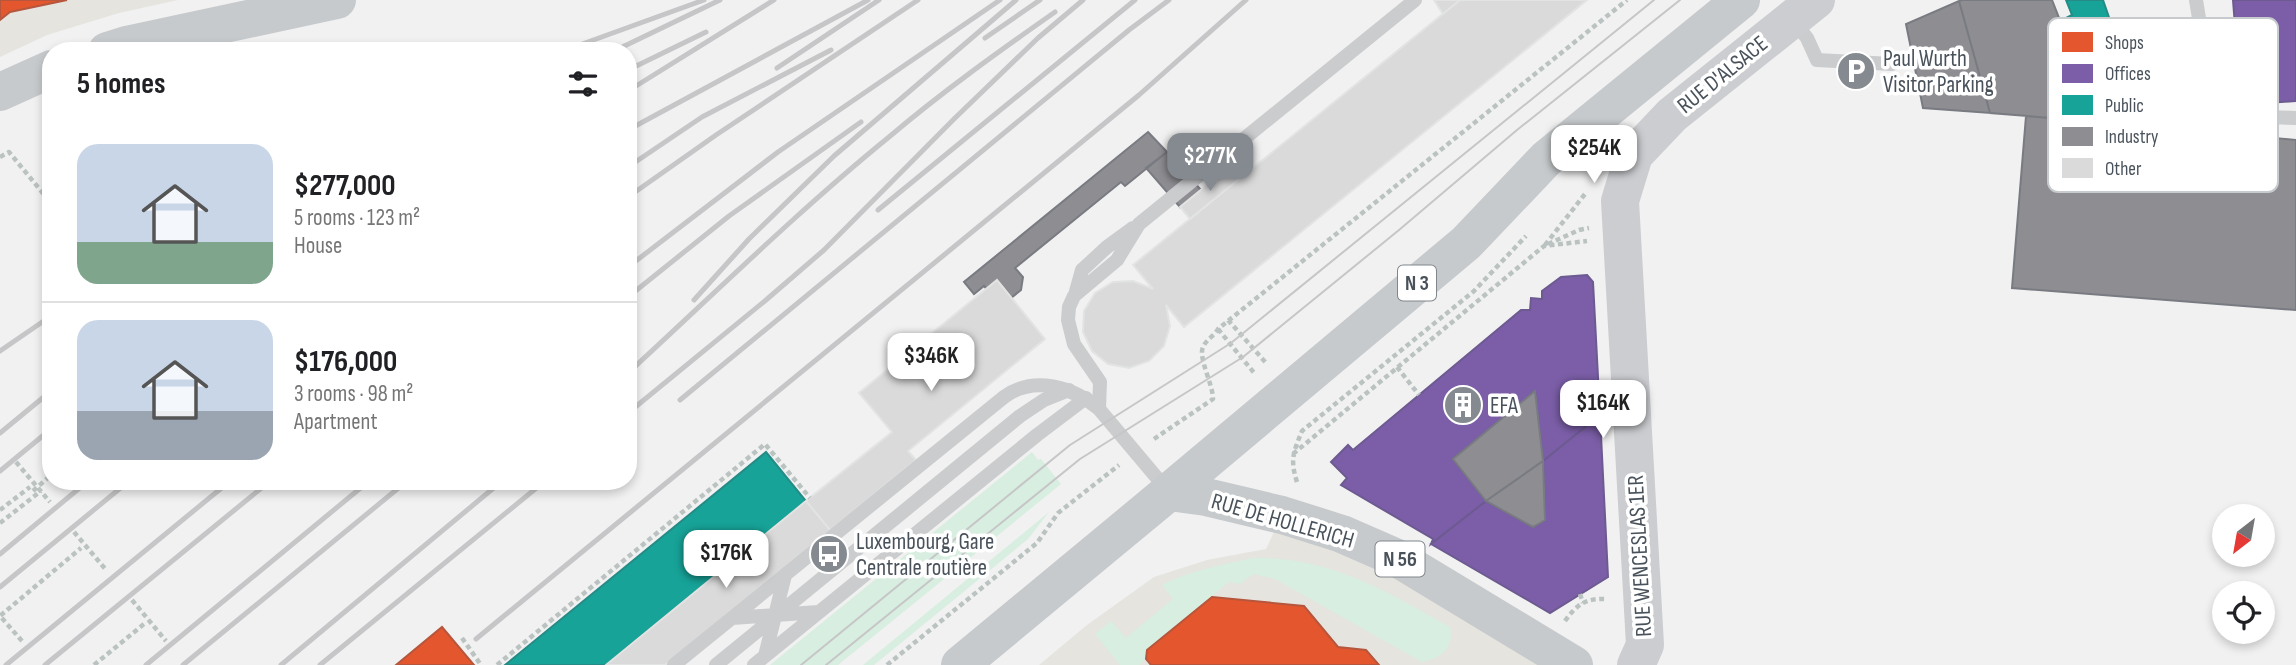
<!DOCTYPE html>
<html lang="en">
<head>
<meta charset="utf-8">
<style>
	:root { --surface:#fff; --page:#f6f6f6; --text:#202124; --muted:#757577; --line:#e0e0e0; --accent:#848a90 }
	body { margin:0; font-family:"Sofia Sans Condensed",sans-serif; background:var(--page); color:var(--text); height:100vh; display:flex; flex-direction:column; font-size:26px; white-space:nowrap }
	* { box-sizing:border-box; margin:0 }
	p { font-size:23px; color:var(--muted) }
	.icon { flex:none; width:38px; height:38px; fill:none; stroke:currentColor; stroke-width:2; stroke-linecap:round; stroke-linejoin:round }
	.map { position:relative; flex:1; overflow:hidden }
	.drawer { position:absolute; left:42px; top:42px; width:595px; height:448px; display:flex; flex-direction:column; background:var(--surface); border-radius:28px; box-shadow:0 4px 10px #0003 }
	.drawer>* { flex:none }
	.needle { width:46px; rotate:211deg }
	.fabs { position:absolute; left:2212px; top:504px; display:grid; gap:14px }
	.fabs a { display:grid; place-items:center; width:63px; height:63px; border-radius:50%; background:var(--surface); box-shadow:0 4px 10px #0003; font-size:35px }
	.price { position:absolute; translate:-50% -60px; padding:0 16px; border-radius:14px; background:#fff; color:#222; font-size:23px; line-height:46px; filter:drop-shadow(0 2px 4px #0008) }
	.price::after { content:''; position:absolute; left:50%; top:42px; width:21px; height:16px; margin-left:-10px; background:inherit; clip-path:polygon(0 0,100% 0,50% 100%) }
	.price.active { background:var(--accent); color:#fff }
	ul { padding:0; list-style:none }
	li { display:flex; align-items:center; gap:21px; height:175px; padding:0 35px }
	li+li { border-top:2px solid var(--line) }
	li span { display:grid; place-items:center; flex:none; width:196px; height:140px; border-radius:21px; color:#555 }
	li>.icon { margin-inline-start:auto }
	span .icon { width:84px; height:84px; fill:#fffc; stroke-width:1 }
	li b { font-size:30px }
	h2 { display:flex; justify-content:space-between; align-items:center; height:84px; padding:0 35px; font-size:30px }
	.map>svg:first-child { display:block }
	.commercial { fill:#e5e4df }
	.green { fill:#d7eee0 }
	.shops { fill:#e4572e; stroke:#b6563c; stroke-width:2 }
	.offices { fill:#7b5ea7; stroke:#6c5a90; stroke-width:2 }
	.public { fill:#17a398; stroke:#268b86; stroke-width:2 }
	.industry { fill:#8d8d92; stroke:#797b82; stroke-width:2 }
	.building { fill:#dadadb; stroke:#e2e3e3; stroke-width:2 }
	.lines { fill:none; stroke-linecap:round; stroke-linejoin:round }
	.path { stroke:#bac3c1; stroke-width:4.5; stroke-dasharray:5 3.5; stroke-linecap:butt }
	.lane { stroke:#cbccce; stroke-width:14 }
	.secondary { stroke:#cbcdd0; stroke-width:38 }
	.primary { stroke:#c7cacc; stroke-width:38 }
	.tram { stroke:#c6c6c8; stroke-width:2 }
	.rail { stroke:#c6c6c8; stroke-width:5 }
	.labels { text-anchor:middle; stroke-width:7; stroke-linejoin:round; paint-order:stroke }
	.shield { fill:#fff; stroke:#80868c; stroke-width:2 }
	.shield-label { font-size:21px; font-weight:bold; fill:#49525b }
	.poi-label { font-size:23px; fill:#49525b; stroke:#fff; text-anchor:start }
	.street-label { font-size:23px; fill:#49525b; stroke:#fff }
	.key { fill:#fff; stroke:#c8cbce; stroke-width:2 }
	.key-label { font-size:19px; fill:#49525b }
</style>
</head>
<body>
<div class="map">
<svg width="2296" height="665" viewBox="0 0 2296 665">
	<rect width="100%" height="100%" fill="#f1f1f1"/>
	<path class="commercial" d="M0 0H178L119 13 47 35 0 57Z
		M1282 515 1574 665H1039L1087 625 1154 577 1207 560 1266 549Z"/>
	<path class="green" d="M1032 452 1038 460 1041 459 1061 484 838 665H770Z
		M1049 512 1028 539 874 665H863Z
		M1253 558C1329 556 1386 591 1450 627 1454 648 1442 658 1422 662L1275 579 1253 574 1240 584 1229 582 1147 650 1146 659 1139 665H1120L1095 634 1111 621 1126 638 1173 599 1162 585C1191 570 1221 565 1253 558Z"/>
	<path class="shops" d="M0 0H67L10 12 0 20Z
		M1212 597 1304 606 1338 647 1366 650 1379 665H1151L1146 659 1147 650Z
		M442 627 474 665H396Z"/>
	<path class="offices" d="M2233 0H2296V101L2241 105Z
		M1587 275 1593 282 1600 415 1543 461 1535 391 1453 459 1486 501 1431 544 1433 539 1341 485 1347 478 1331 462 1348 445 1353 450 1521 310H1530L1531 298 1542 299V291L1561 277Z
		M1600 415 1608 577 1550 613 1431 544 1486 501 1533 527 1545 520 1543 461Z"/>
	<path class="public" d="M2066 0H2103L2147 127 2100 122 2060 21 2072 15Z
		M766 452 806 501 606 665H505Z"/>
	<path class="industry" d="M1962 0H2052L2100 122 1990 113 1959 1Z
		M1959 1 1990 113 1923 108 1906 24Z
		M2026 116 2296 140V310L2012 288Z
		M1148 132 1167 152 1125 186 1121 182 1015 268 1023 277 1021 290 1001 306 984 286 974 294 964 282Z
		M1167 152 1201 190 1180 207 1146 168Z
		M1535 391 1543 461 1486 501 1453 459Z
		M1543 461 1545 520 1533 527 1486 501Z"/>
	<path class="building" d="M1434 0H1460L1443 14Z
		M1460 0H1587L1184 327 1166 305 1170 326 1164 346 1149 361 1129 368 1108 364 1092 351 1083 332 1084 311 1095 293 1113 282 1133 281 1153 289 1133 265Z
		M1229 167 1239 179 1190 219 1180 207Z
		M997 280 1045 339 908 451 916 460 830 530 806 501 892 432 859 393Z
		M806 501 830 530 665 665H606Z"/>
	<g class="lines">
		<path class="path" d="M0 157 9 152 51 203
			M1548 244 1579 230 1589 228
			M1545 245 1585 194
			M1228 320 1267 364
			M1218 329 1255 374
			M1397 367 1419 395
			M1154 439 1213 399C1213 384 1198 358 1203 347 1206 340 1214 336 1218 329L1627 0
			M1293 454 1544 246 1587 241
			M16 462 50 502
			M1297 482C1290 460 1293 453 1302 431L1474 291 1526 236
			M33 491 51 475
			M0 510 30 487
			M0 523 41 491
			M74 532 107 571
			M1580 594 1583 603
			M132 600 166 641
			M1565 621C1577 604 1586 598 1607 599
			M462 638 481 665
			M22 641 0 616 81 548
			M94 665 144 624
			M497 665 765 444 810 498
			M887 665 1037 543 1058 513 1119 465"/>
		<path class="lane" d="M2196 0 2215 115 2296 118
			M1792 19 1807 38 1817 60 1892 64
			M1075 295 1082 270 1107 247 1133 228
			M1099 409 1100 382 1074 344 1068 320 1069 307 1074 296 1117 260 1139 224 1415 0
			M732 618 818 612
			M765 656 785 575
			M674 665 1004 397C1034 375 1073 387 1099 409L1168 491
			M716 665 1020 416 1044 400 1069 390
			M754 665 1037 435 1086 398"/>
		<path class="secondary" d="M1636 665 1645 645 1620 201 1634 155 1672 115 1816 0"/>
		<path class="primary" d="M107 51 126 45 337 0
			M0 92 51 69
			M1169 492 1206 497 1282 515 1342 534 1397 558 1574 665
			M960 665 1169 492 1466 243 1546 159 1741 0"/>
		<path class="tram" d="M801 665 1070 445 1231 343 1654 0
			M826 665 1080 459 1243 357 1399 230 1517 130 1680 0"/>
		<path class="rail" d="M985 38 1040 0
			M563 51 704 0
			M614 51 720 0
			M777 68 879 0
			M628 70 706 32
			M628 91 774 0
			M628 130 868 0
			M628 167 702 117 831 50
			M628 197 716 135 918 0
			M878 210 1135 0
			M628 267 778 152 1000 0
			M628 297 729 216 861 122
			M694 300 749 239 834 156 1016 0
			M0 351 51 316
			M628 373C714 294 798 211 889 137 942 92 998 52 1055 12
			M680 400 1129 30 1169 0
			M628 413 766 300 824 250 954 119 1038 38 1083 0
			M0 433 51 391
			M0 471 51 429
			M0 554 88 481
			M0 587 129 481
			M476 639 1139 95 1246 0
			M6 665 230 481
			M45 665 270 481
			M146 665 369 481
			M183 665 407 481
			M281 665 502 481
			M320 665 545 481"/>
	</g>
	<defs>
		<symbol id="parking-disc" viewBox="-11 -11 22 22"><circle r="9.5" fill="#848a90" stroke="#fff"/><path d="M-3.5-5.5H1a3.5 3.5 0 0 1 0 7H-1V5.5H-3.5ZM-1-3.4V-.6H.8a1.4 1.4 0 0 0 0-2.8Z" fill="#fff"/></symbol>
		<symbol id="building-disc" viewBox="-11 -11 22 22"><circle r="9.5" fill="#848a90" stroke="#fff"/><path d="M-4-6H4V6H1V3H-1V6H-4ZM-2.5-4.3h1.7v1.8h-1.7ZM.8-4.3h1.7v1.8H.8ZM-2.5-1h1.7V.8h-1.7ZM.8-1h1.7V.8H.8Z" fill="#fff"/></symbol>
		<symbol id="bus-disc" viewBox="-11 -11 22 22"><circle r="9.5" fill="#848a90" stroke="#fff"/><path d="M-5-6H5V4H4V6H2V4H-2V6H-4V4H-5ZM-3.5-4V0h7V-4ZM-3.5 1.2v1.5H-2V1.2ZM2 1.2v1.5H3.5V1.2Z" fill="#fff"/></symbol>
	</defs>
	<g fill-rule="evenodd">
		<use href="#parking-disc" x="1834" y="49" width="44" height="44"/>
		<use href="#building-disc" x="1441" y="383" width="44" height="44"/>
		<use href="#bus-disc" x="807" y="532" width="44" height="44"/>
	</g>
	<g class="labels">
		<g class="shield">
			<rect x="1398" y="265.5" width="38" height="35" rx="5"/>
			<rect x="1375.5" y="541.5" width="49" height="35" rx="5"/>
		</g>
		<g class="shield-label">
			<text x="1417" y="290">N 3</text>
			<text x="1400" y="566">N 56</text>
		</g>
		<g class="poi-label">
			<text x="1883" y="66">Paul Wurth<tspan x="1883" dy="26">Visitor Parking</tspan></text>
			<text x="1490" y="413">EFA</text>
			<text x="856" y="549">Luxembourg, Gare<tspan x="856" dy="26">Centrale routière</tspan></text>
		</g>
		<g class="street-label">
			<text transform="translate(1722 74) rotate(-39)" y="8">RUE D'ALSACE</text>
			<text transform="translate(1283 520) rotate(16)" y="8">RUE DE HOLLERICH</text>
			<text transform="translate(1639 556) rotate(-93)" y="8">RUE WENCESLAS 1ER</text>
		</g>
	</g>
	<rect x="2048" y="18" width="230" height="174" rx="10" class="key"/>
	<rect x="2062" y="32" width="31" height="20" fill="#e4572e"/>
	<rect x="2062" y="64" width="31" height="19" fill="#7b5ea7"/>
	<rect x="2062" y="95" width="31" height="20" fill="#17a398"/>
	<rect x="2062" y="127" width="31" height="19" fill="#8d8d92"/>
	<rect x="2062" y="158" width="31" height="20" fill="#dadadb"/>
	<g class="key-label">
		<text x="2105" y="49">Shops</text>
		<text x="2105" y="80">Offices</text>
		<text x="2105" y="112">Public</text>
		<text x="2105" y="143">Industry</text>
		<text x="2105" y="175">Other</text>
	</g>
</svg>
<div class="fabs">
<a><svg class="needle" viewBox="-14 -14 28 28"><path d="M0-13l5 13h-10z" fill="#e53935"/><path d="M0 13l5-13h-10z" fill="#757577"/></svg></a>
<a><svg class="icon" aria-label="locate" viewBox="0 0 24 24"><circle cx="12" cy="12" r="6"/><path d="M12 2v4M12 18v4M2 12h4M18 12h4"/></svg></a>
</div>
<b class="price" style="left:1594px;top:185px">$254K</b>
<b class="price active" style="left:1210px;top:193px">$277K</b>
<b class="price" style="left:931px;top:393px">$346K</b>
<b class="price" style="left:1603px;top:440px">$164K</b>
<b class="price" style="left:726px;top:590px">$176K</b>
<section class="drawer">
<h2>5 homes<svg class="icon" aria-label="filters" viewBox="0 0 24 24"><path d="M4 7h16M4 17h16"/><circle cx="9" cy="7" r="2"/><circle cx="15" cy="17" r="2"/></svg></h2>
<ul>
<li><span style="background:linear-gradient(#c9d6e8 70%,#7fa58c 0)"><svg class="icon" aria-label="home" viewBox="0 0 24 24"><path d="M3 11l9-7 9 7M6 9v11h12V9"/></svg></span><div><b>$277,000</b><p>5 rooms · 123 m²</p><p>House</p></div></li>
<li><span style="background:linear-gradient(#c9d6e8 65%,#9aa5b1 0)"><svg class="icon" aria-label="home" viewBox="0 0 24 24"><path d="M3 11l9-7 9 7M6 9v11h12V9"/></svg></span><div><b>$176,000</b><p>3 rooms · 98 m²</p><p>Apartment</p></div></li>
</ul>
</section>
</div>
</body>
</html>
